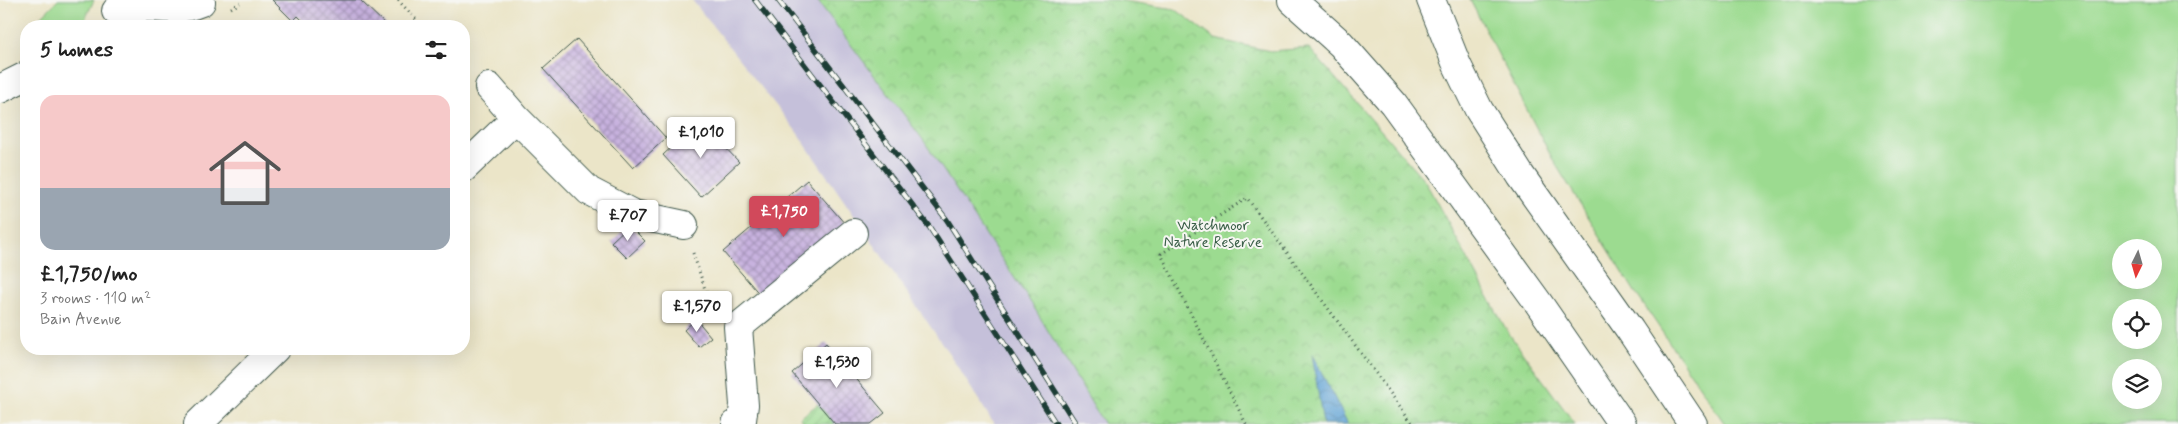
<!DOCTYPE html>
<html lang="en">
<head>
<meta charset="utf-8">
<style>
	:root { --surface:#fff; --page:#f6f6f6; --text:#222; --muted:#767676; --line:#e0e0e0; --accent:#d1495b }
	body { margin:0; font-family:Mynerve,sans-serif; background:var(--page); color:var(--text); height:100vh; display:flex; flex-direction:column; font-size:19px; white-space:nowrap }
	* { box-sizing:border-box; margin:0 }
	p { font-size:16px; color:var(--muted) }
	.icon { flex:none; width:28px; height:28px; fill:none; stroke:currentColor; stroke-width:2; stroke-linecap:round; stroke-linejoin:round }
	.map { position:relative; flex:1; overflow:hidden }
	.drawer { position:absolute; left:20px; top:20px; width:450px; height:335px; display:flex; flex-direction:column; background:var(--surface); border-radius:20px; box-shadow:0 5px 20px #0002 }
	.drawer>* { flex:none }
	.needle { width:32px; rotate:185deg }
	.fabs { position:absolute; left:2112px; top:239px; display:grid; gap:10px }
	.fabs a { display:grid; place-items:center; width:50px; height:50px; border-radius:50%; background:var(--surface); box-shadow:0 5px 20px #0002; font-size:25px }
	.price { position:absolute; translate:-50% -42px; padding:0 11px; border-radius:5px; background:#fff; color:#222; font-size:16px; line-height:32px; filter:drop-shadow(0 1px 2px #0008) }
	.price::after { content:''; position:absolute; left:50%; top:30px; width:15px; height:11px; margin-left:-8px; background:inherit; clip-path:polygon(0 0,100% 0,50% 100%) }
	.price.selected { background:var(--accent); color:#fff }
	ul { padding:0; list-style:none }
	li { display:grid; align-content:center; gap:10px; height:265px; padding:0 20px }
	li+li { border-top:1px solid var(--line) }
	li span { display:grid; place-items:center; height:155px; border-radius:15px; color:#555 }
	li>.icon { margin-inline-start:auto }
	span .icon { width:90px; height:90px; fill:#fffc; stroke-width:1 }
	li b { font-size:21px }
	h2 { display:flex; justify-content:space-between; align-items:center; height:60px; padding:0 20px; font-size:21px }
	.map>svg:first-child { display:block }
	.industrial { fill:#c5c0da }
	.grass { fill:#9cdb90; stroke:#5e8c62; fill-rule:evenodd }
	.park { fill:url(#park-crowns); stroke:#5e8c62 }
	.garden { fill:url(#garden-furrows); stroke:#5e8c62 }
	.water { fill:url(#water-waves); stroke:#407084 }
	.building { fill:url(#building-cross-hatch) }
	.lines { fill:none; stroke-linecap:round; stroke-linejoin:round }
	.street-casing { stroke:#3e564a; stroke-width:30 }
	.primary-casing { stroke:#3e564a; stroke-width:30 }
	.path { stroke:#3e564a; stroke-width:3; stroke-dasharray:1 4; stroke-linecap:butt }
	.street { stroke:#fff; stroke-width:28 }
	.primary { stroke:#fff; stroke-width:28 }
	.rail-casing { stroke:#1f3d34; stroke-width:5.5 }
	.rail { stroke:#f6f6f2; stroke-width:4; stroke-dasharray:11; stroke-linecap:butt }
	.labels { text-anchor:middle; stroke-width:4; stroke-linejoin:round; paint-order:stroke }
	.park-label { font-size:15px; fill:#385d46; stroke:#f6f6f2 }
</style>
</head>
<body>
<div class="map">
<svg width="2178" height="424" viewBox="0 0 2178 424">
	<defs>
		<pattern id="park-crowns" width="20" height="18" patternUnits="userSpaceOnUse" patternTransform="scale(1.25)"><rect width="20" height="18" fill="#9cdb90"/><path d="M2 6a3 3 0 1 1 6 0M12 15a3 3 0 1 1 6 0" fill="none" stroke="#86bd7d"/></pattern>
		<pattern id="garden-furrows" width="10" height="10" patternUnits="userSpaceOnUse" patternTransform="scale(1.25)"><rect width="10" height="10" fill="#9cdb90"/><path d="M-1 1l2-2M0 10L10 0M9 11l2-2" fill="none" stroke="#86bd7d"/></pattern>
		<pattern id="water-waves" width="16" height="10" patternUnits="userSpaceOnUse" patternTransform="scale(1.25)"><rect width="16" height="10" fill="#60a3d5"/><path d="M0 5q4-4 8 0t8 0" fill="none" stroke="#4f86ae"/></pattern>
		<pattern id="building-cross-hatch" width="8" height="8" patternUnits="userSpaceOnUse" patternTransform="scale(1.25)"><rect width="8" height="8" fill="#c8b2df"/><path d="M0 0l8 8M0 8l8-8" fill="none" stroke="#a292b6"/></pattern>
	</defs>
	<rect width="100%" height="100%" fill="#f6f6f2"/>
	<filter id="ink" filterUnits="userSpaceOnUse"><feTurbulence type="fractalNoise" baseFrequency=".02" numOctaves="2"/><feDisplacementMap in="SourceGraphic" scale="10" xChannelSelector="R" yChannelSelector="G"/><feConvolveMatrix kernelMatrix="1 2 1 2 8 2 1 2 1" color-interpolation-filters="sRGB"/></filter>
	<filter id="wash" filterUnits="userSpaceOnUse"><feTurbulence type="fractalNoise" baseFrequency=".0096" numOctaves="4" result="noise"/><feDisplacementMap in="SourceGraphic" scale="20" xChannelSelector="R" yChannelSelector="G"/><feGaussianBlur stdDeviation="1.12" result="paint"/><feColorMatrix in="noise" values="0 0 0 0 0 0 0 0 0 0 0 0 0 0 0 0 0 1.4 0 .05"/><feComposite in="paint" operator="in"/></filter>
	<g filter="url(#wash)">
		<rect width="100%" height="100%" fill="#ebe5c8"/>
		<path class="industrial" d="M692 0H817L924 141 1035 309 1104 424H994L950 355 796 131Z"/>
		<path class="grass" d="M58 0H94L82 26H32Z
			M1470 0H2178V424H1725L1635 292 1553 160ZM2121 248H2154V280H2121ZM2121 308H2154V340H2121ZM2121 368H2154V400H2121Z"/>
		<path class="park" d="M817 0H1117L1175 9 1215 39 1270 51 1309 48 1425 181 1507 331 1575 424H1104L1035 309 924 141Z"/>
		<path class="garden" d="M818 404 835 424H805L800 418Z"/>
		<path class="water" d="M1312 354 1348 424H1323Z"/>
		<g id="blocks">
			<path class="building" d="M272 0H360L387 26H320L318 24 316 26H308L298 16 293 21Z
				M577 39 666 138 633 168 543 69Z
				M700 121 739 162 701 197 663 155Z
				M807 180 846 225 762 297 723 252Z
				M629 225 645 241 627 258 611 242Z
				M696 319 711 337 699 347 684 330Z
				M826 343 885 413 871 424H835L792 373Z"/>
		</g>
	</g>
	<g filter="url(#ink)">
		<use href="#blocks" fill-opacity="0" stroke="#3e564a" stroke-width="1"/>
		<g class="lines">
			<defs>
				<path id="street" d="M116 11C125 10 135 7 144 7 167 8 179 11 201 2
					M489 87 516 118
					M0 89 26 76
					M464 168 516 118 589 191 633 214 684 225
					M198 424 275 349
					M736 424 742 420 744 405 738 327 853 233"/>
				<path id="primary" d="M1292 0 1341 44 1393 103 1537 301 1622 424
					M1431 0 1457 65 1479 110 1521 176 1630 330 1693 424"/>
			</defs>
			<use href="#street" class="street-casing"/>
			<use href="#primary" class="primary-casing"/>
			<path class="path" d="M398 0 422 26
				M231 8 240 3
				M693 253 709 301 716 307
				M1246 424 1161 254 1247 198 1413 424"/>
			<use href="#street" class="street"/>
			<use href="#primary" class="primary"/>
			<defs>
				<path id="rail" d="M755 0 930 228 1056 424
					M778 0 947 220 1076 424"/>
			</defs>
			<use href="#rail" class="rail-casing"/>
			<use href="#rail" class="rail"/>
		</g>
	</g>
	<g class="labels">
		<g class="park-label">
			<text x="1213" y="230">Watchmoor<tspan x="1213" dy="17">Nature Reserve</tspan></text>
		</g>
	</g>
</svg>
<div class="fabs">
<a><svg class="needle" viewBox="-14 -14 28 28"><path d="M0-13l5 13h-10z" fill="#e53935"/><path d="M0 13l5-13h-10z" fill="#767676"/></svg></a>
<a><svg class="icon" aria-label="locate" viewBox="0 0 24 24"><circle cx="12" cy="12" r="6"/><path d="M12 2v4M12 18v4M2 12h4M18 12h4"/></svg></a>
<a><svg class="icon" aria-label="layers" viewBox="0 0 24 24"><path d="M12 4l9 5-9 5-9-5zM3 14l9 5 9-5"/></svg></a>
</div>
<b class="price" style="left:701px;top:159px">£1,010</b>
<b class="price selected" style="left:784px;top:238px">£1,750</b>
<b class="price" style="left:628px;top:242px">£707</b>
<b class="price" style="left:697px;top:333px">£1,570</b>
<b class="price" style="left:837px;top:389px">£1,530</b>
<section class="drawer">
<h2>5 homes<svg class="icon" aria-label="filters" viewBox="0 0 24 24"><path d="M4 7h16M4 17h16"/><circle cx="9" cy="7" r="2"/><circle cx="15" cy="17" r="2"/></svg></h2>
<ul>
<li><span style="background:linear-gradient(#f6c9c9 60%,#9aa5b1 0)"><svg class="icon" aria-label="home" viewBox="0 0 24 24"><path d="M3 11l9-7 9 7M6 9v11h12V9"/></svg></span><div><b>£1,750/mo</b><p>3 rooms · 110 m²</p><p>Bain Avenue</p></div></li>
</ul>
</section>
</div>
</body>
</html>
